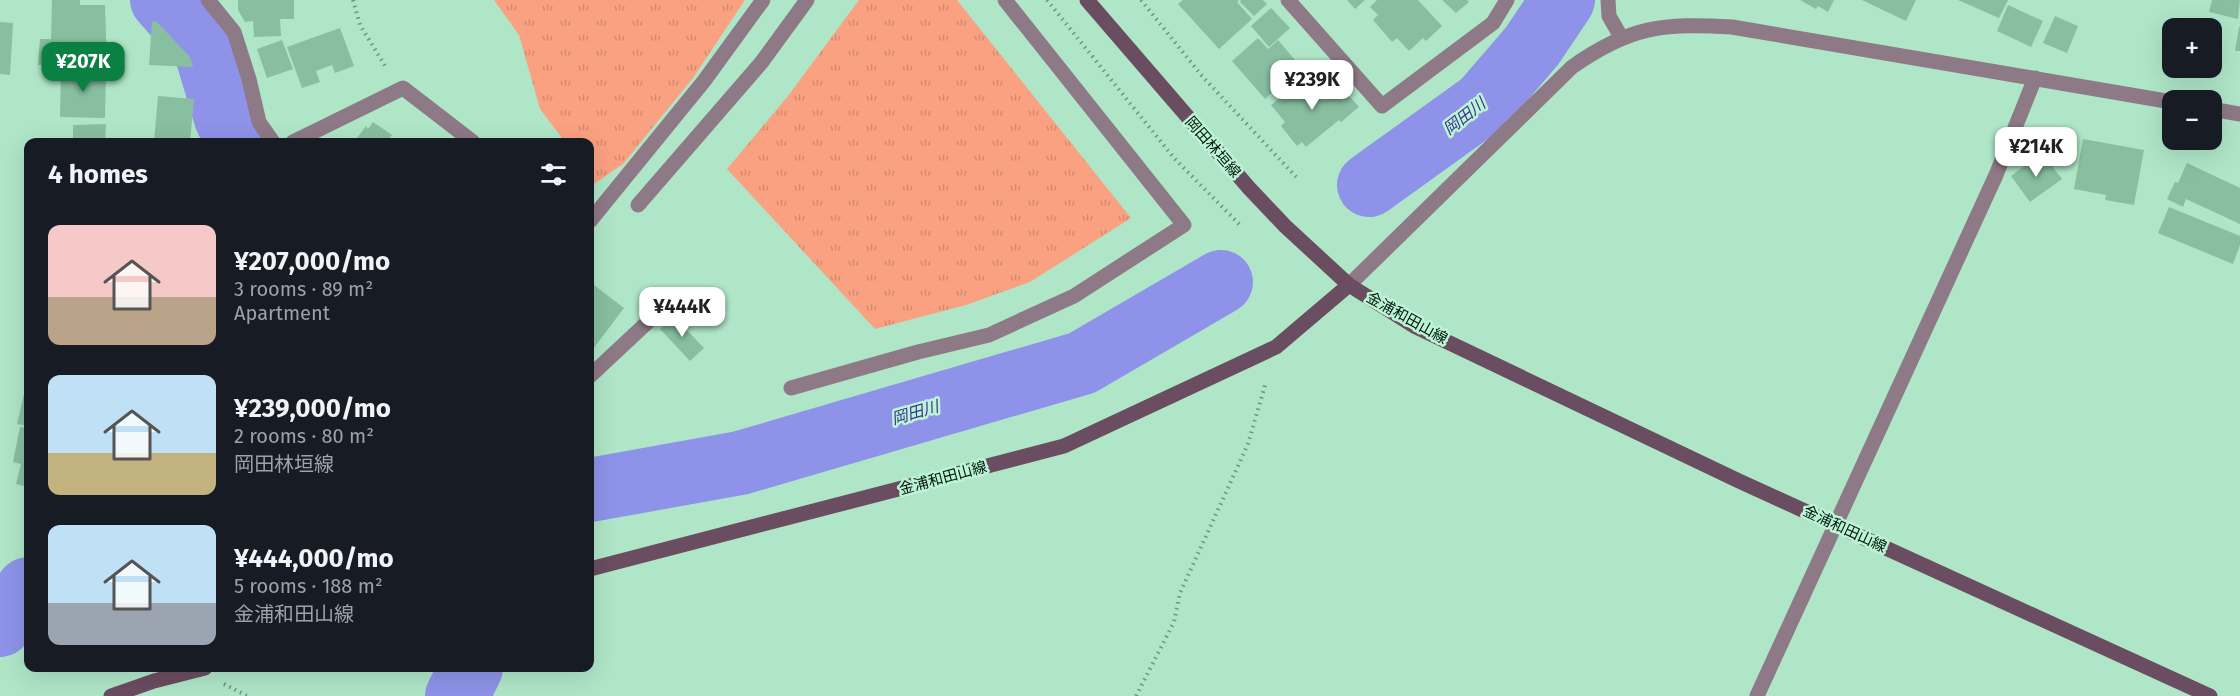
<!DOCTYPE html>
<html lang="en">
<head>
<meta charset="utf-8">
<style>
	:root { --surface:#171b24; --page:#20242c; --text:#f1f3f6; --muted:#9ea1a6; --accent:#0b8043 }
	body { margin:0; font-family:"Fira Sans","Noto Sans JP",sans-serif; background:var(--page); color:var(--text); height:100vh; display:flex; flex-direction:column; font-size:22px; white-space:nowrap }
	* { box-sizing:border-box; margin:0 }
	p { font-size:20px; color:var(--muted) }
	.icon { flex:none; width:33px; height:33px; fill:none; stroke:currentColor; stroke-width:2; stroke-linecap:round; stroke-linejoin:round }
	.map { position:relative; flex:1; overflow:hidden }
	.details { position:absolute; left:24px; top:138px; width:570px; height:534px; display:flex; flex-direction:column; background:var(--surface); border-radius:12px; box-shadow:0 6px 24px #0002 }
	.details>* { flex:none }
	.tools { position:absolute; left:2162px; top:18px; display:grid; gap:12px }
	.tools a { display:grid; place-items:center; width:60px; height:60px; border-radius:12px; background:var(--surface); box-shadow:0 6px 24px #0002; font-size:30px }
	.price { position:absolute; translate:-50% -51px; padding:0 14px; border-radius:12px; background:#fff; color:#222; font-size:20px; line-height:39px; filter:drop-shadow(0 2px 3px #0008) }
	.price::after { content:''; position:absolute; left:50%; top:36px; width:18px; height:14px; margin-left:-9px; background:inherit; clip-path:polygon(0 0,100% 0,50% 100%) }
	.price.active { background:var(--accent); color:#fff }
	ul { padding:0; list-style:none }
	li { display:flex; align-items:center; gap:18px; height:150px; padding:0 24px }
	li span { display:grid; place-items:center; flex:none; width:168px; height:120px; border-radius:12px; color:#555 }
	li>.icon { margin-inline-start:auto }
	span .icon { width:72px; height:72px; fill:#fffc; stroke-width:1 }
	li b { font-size:26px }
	h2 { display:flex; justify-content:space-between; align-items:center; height:72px; padding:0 24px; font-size:26px }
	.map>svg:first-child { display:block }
	.grass { fill:url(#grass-tufts) }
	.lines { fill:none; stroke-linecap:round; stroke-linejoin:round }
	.river { stroke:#8e93e9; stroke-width:64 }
	.building { fill:#88bfa1 }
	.path { stroke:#6d9680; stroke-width:4; stroke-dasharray:1.5 4.5; stroke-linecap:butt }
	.pedestrian { stroke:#8e7986; stroke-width:15 }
	.minor { stroke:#8e7986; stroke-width:15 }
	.tertiary { stroke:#8e7986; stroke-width:15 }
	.secondary { stroke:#6a4d60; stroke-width:15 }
	.labels { text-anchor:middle; stroke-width:5; stroke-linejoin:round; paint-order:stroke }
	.street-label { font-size:15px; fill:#02160c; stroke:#bcf4d5 }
	.water-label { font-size:16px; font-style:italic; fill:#393093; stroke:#bcf4d5 }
</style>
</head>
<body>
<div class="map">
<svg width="2240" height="696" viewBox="0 0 2240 696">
	<defs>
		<pattern id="grass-tufts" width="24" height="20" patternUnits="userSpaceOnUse" patternTransform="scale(1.5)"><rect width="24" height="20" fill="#faa181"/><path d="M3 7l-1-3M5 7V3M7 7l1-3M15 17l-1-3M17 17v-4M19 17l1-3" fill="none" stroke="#d58a6e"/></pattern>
	</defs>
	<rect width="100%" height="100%" fill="#afe6c8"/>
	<path class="grass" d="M494 0H745L693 78 623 164 594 184 590 177V142H565L540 109 519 35Z
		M859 0H957L1131 218 1030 282 966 305 875 329 727 169 788 96Z"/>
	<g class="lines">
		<path class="river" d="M162 0 205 48 226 118 238 142
			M1369 185 1483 103 1532 46 1563 0
			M590 490 740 463 1082 363 1221 282
			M0 625 28 589
			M457 696 471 668"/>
	</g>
	<path class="building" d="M52 0H80V5H105L107 63 59 62V40L58 66 38 65 40 39H51Z
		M238 0H294V19H280L281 36 254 37 253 21 245 22 238 10Z
		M1183 0H1239L1237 2 1252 19 1219 49 1178 4Z
		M1241 0H1263L1267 4 1254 16 1240 2Z
		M1347 0H1365L1355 9Z
		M1377 0H1418L1442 26 1426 41 1423 38 1409 51 1397 38 1392 42 1373 20 1378 15 1370 7Z
		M1442 0H1467L1469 2 1456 13Z
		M1800 0H1834L1828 12 1818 6 1816 9Z
		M1862 0H1916L1906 21Z
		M1958 0H2008L1999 18Z
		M2212 0H2240L2238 19 2209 12Z
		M2008 5 2043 21 2031 47 1997 31Z
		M1271 8 1290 28 1269 47 1251 26Z
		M2055 16 2078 26 2067 53 2043 43Z
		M152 21 157 22 190 57 193 67 149 65Z
		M0 22 13 23 10 75 0 74Z
		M2239 27H2240V51H2235Z
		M340 28 354 66 335 73 332 65 316 71 320 82 302 88 287 47Z
		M1258 38 1268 49 1278 40 1301 67 1265 99 1232 61Z
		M282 40 293 69 267 78 257 49Z
		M61 68 106 69 105 118 60 117Z
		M1311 73 1322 86 1315 92 1323 100 1340 86 1359 107 1341 122 1339 120 1306 147 1302 142 1297 146 1281 126 1285 122 1271 105Z
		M158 96 194 99 190 142H154Z
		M373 122 392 135 386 142H354L366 126 368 129Z
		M106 124 105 142H73V125Z
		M2083 139 2144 150 2134 205 2105 200 2106 195 2074 189Z
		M2042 153 2062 179 2030 202 2011 176Z
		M2187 163 2240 188V224L2186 199 2183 207 2167 199 2175 182 2178 183Z
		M2169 207 2240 236V245L2233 264 2158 233Z
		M590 282 624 308 590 353Z
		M677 314 684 322 681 324 704 348 690 361 660 329Z
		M24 394 28 395V426L17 424Z
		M20 427 28 428V487L16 484 21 464 13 462Z"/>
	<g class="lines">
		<path class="path" d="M353 0 360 25 387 69
			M1047 0 1174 158 1242 227
			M1141 0 1202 76 1299 180
			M224 684 247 696
			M1136 696 1174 622 1180 593 1248 444 1266 382"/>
		<path class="pedestrian" d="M638 205 761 63 807 0
			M590 221 704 81 763 0
			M791 388 918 352 989 335 1074 296 1184 225 1005 0"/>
		<path class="minor" d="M208 0 234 32 249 79 259 122 273 142
			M1288 0 1382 106 1493 23 1507 0
			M1608 0 1609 16 1621 37
			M293 142 403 88 473 142
			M590 376 652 318
			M1757 696 1996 175 2035 78"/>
		<path class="tertiary" d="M2211 109 2240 114
			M1349 285 1572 67C1630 26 1663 23 1732 27L2172 102"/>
		<path class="secondary" d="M1087 0 1249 188 1285 226 1349 285 1414 326 1739 481 2210 696
			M590 569 1064 446 1276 347 1349 285
			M111 696 154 681 205 668"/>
	</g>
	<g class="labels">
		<g class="street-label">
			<text transform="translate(1213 147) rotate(49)" y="5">岡田林垣線</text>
			<text transform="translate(1407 318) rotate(29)" y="5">金浦和田山線</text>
			<text transform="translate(943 478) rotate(-15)" y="5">金浦和田山線</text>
			<text transform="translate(1845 529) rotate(25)" y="5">金浦和田山線</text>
		</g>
		<g class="water-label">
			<text transform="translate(1464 116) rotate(-38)" y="6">岡田川</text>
			<text transform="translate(915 412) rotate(-16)" y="6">岡田川</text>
		</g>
	</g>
</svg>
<div class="tools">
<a>+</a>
<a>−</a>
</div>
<b class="price active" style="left:83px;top:93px">¥207K</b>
<b class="price" style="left:1312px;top:111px">¥239K</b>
<b class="price" style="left:2036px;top:178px">¥214K</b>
<b class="price" style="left:682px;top:338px">¥444K</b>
<section class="details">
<h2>4 homes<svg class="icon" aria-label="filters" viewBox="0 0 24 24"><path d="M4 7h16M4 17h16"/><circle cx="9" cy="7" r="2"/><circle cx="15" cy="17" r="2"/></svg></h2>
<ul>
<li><span style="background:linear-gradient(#f6c9c9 60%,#b9a48a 0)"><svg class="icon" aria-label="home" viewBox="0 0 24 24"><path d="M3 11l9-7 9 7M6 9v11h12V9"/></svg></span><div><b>¥207,000/mo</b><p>3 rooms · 89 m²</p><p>Apartment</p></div></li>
<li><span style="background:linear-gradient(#bfe0f5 65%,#c2b280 0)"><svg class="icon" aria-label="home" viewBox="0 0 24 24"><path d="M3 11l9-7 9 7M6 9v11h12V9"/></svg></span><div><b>¥239,000/mo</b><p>2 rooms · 80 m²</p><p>岡田林垣線</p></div></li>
<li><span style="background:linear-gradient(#bfe0f5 65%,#9aa5b1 0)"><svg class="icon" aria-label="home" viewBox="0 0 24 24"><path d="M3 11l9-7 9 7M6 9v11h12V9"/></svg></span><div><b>¥444,000/mo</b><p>5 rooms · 188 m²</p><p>金浦和田山線</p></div></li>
</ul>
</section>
</div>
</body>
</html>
